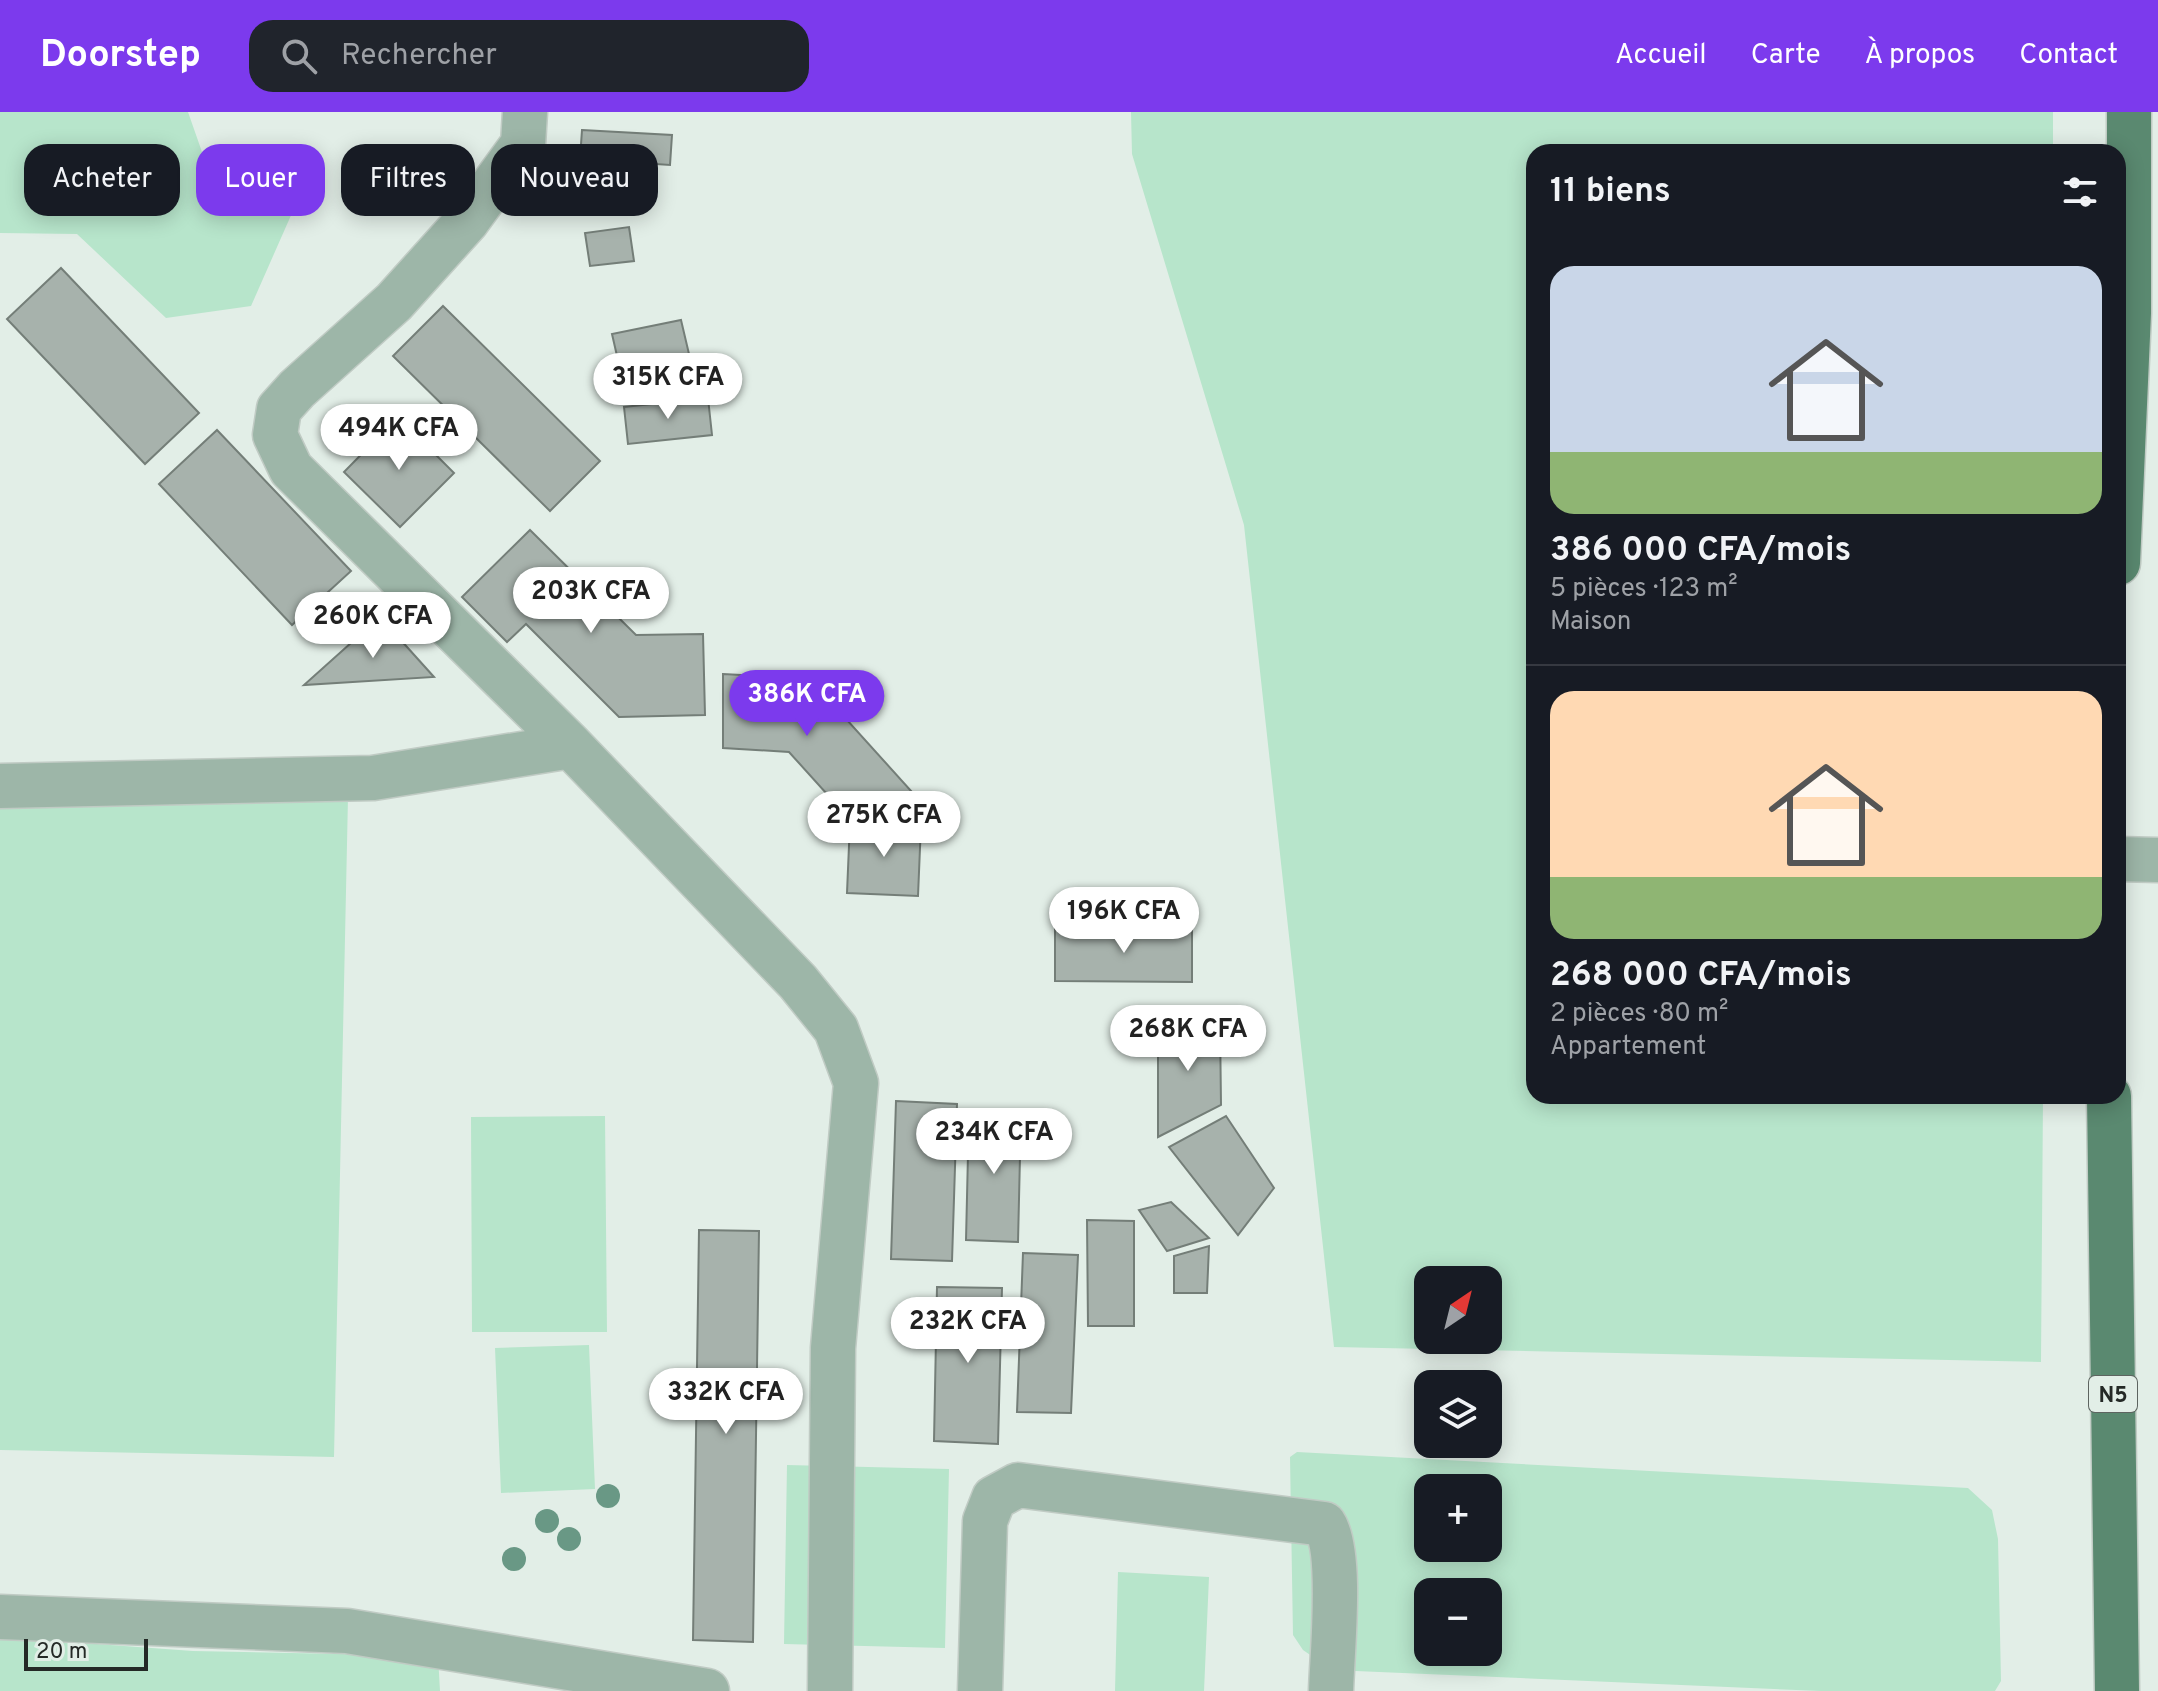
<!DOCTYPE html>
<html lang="fr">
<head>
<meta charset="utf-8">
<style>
	:root { --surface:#171b24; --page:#20242c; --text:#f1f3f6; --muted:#9ea1a6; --line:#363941; --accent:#7c3aed }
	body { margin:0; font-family:Overpass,sans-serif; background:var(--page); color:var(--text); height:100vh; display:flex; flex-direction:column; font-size:30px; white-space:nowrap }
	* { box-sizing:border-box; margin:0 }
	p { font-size:26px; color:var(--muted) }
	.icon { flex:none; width:44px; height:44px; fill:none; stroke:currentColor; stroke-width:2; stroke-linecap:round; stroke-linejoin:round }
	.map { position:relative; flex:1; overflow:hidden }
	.panel { position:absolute; left:1526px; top:32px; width:600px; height:960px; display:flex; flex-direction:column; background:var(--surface); border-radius:24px; box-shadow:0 4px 20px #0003 }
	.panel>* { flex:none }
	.top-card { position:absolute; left:24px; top:32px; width:760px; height:72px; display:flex; gap:16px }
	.needle { width:52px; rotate:35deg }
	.controls { position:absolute; left:1414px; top:1154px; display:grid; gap:16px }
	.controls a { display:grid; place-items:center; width:88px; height:88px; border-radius:16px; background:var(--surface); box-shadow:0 4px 20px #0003; font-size:40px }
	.scale { position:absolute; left:24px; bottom:20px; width:124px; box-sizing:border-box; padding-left:8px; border:4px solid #242926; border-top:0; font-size:22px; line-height:28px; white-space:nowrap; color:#242926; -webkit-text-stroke:6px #e2eee7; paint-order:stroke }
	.price { position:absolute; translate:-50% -68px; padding:0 18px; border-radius:28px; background:#fff; color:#222; font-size:26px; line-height:52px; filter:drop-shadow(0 2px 4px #0008) }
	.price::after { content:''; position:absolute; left:50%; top:48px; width:24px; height:18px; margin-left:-12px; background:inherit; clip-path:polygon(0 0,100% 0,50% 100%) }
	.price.current { background:var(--accent); color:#fff }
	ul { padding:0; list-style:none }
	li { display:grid; align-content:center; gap:16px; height:424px; padding:0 24px }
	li+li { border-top:2px solid var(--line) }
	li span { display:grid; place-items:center; height:248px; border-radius:24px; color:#555 }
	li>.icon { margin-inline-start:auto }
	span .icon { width:144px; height:144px; fill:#fffc; stroke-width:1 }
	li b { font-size:34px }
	h2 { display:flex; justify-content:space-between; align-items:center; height:96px; padding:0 24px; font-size:34px }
	.tag { padding:0 28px; border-radius:24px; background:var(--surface); box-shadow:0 4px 20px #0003; font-size:28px; line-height:72px }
	.tag.current { background:var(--accent); color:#fff }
	header { display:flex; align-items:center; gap:48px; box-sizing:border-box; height:112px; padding:0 40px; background:var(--accent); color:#fff }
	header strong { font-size:38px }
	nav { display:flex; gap:44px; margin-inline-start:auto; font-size:28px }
	.search { width:560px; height:72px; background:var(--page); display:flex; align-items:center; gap:20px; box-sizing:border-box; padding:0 28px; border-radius:24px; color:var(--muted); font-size:30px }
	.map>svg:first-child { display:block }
	.green { fill:#b7e5cb; fill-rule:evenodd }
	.building { fill:#a7b2ac; stroke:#747e78; stroke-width:2 }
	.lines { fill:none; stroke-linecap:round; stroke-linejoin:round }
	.minor-casing { stroke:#c0cbc4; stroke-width:47 }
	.major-casing { stroke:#c0cbc4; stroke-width:47 }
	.minor { stroke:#9db6a8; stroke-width:44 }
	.major { stroke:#5a8970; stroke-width:44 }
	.tree { fill:#699885 }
	.labels { text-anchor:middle; stroke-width:6; stroke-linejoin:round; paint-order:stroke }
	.shield { fill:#e2eee7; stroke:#5d6460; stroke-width:2 }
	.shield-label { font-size:22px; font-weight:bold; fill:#242926 }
</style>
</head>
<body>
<header>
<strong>Doorstep</strong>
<div class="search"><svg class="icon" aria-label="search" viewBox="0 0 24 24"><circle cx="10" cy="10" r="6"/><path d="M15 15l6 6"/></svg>Rechercher</div>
<nav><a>Accueil</a><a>Carte</a><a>À propos</a><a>Contact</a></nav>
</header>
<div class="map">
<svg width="2158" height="1579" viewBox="0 0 2158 1579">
	<rect width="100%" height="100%" fill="#e2eee7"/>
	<path class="green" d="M0 0H188L202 40 296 92 251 194 166 206 77 122 0 121Z
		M1131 0H2053V40H1534V984H2043L2041 1250 1334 1235 1244 413 1132 42ZM1488 1168V1228H1428V1168Z
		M0 678 348 685 334 1345 0 1338Z
		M605 1004 607 1220H472L471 1005Z
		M589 1233 595 1377 501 1381 495 1236Z
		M1297 1340 1968 1376 1992 1398 1998 1427 2001 1569 1995 1579H1821L1332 1558 1303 1538 1293 1523 1290 1345ZM1428 1376H1488V1436H1428ZM1428 1480H1488V1540H1428Z
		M787 1353 949 1357 945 1536 784 1532Z
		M1118 1460 1209 1465 1204 1579H1115Z
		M0 1525 193 1539 438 1544 440 1579H0Z"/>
	<path class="building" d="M582 18 672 23 670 53 580 47Z
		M629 115 634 149 590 154 585 121Z
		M61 156 199 301 145 352 7 207Z
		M443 194 600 349 550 399 393 244Z
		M681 208 689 242 620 257 612 222Z
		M708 286 712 323 628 332 624 295Z
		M398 305 454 361 400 415 344 360Z
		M217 318 351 459 292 513 159 372Z
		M530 418 636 523 703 522 705 603 619 605 526 512 507 530 462 485Z
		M380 505 434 565 304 573Z
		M723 562 810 567 912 680 845 702 789 640 723 636Z
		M850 710 921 712 918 784 847 781Z
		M1055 816 1192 817V870L1055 869Z
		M1158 912H1220L1221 993 1158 1025Z
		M896 989 957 992 952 1149 891 1147Z
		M969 999 1021 1001 1018 1130 966 1128Z
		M1226 1004 1274 1076 1238 1123 1169 1035Z
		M1171 1090 1209 1126 1167 1139 1139 1098Z
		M1087 1108 1134 1109V1214H1088Z
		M699 1118 759 1119 753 1530 693 1528Z
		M1209 1134 1207 1181H1174V1144Z
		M1023 1141 1078 1143 1071 1301 1017 1300Z
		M937 1175 1002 1176 998 1332 934 1329Z"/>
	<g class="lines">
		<defs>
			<path id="minor" d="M525 0 523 32 467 109 394 190 297 277 279 297 275 323 291 357 571 634 798 870 836 917 856 971 833 1236 830 1579
				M0 674 373 666 571 634
				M2118 747 2158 748
				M0 1505 347 1519 707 1579
				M980 1579 985 1409 994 1386 1018 1373 1324 1412C1343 1439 1332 1542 1331 1579"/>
			<path id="major" d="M2118 451 2129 201V0
				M2109 984 2117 1579"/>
		</defs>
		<use href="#minor" class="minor-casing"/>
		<use href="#major" class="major-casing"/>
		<use href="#minor" class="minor"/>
		<use href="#major" class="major"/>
	</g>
	<g class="tree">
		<circle cx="608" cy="1384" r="12"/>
		<circle cx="547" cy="1409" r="12"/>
		<circle cx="569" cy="1427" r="12"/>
		<circle cx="514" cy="1447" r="12"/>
	</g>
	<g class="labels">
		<rect class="shield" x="2089" y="1264" width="48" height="36" rx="6"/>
		<g class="shield-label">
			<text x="2113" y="1290">N5</text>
		</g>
	</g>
</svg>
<div class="controls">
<a><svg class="needle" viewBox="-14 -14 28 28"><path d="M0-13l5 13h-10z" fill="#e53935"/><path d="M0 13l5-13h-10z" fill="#9ea1a6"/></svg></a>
<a><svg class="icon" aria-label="layers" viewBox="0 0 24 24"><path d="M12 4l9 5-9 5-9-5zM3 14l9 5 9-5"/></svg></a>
<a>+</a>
<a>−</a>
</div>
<div class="scale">20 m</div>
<b class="price" style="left:668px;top:309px">315K CFA</b>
<b class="price" style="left:399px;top:360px">494K CFA</b>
<b class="price" style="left:591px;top:523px">203K CFA</b>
<b class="price" style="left:373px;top:548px">260K CFA</b>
<b class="price current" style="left:807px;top:626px">386K CFA</b>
<b class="price" style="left:884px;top:747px">275K CFA</b>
<b class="price" style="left:1124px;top:843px">196K CFA</b>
<b class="price" style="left:1188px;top:961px">268K CFA</b>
<b class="price" style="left:994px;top:1064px">234K CFA</b>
<b class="price" style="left:968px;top:1253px">232K CFA</b>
<b class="price" style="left:726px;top:1324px">332K CFA</b>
<div class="top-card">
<a class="tag">Acheter</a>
<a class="tag current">Louer</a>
<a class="tag">Filtres</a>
<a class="tag">Nouveau</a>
</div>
<section class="panel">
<h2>11 biens<svg class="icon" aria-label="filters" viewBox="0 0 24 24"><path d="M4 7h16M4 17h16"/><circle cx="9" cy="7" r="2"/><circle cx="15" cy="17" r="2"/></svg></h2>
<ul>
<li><span style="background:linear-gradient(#c9d6e8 75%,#8fb573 0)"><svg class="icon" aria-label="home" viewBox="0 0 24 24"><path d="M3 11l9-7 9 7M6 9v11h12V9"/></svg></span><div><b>386 000 CFA/mois</b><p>5 pièces · 123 m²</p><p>Maison</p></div></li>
<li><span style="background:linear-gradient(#ffd9b3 75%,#8fb573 0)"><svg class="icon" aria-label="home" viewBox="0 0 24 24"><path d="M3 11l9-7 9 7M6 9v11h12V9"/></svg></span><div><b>268 000 CFA/mois</b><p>2 pièces · 80 m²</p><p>Appartement</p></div></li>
</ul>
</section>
</div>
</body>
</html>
